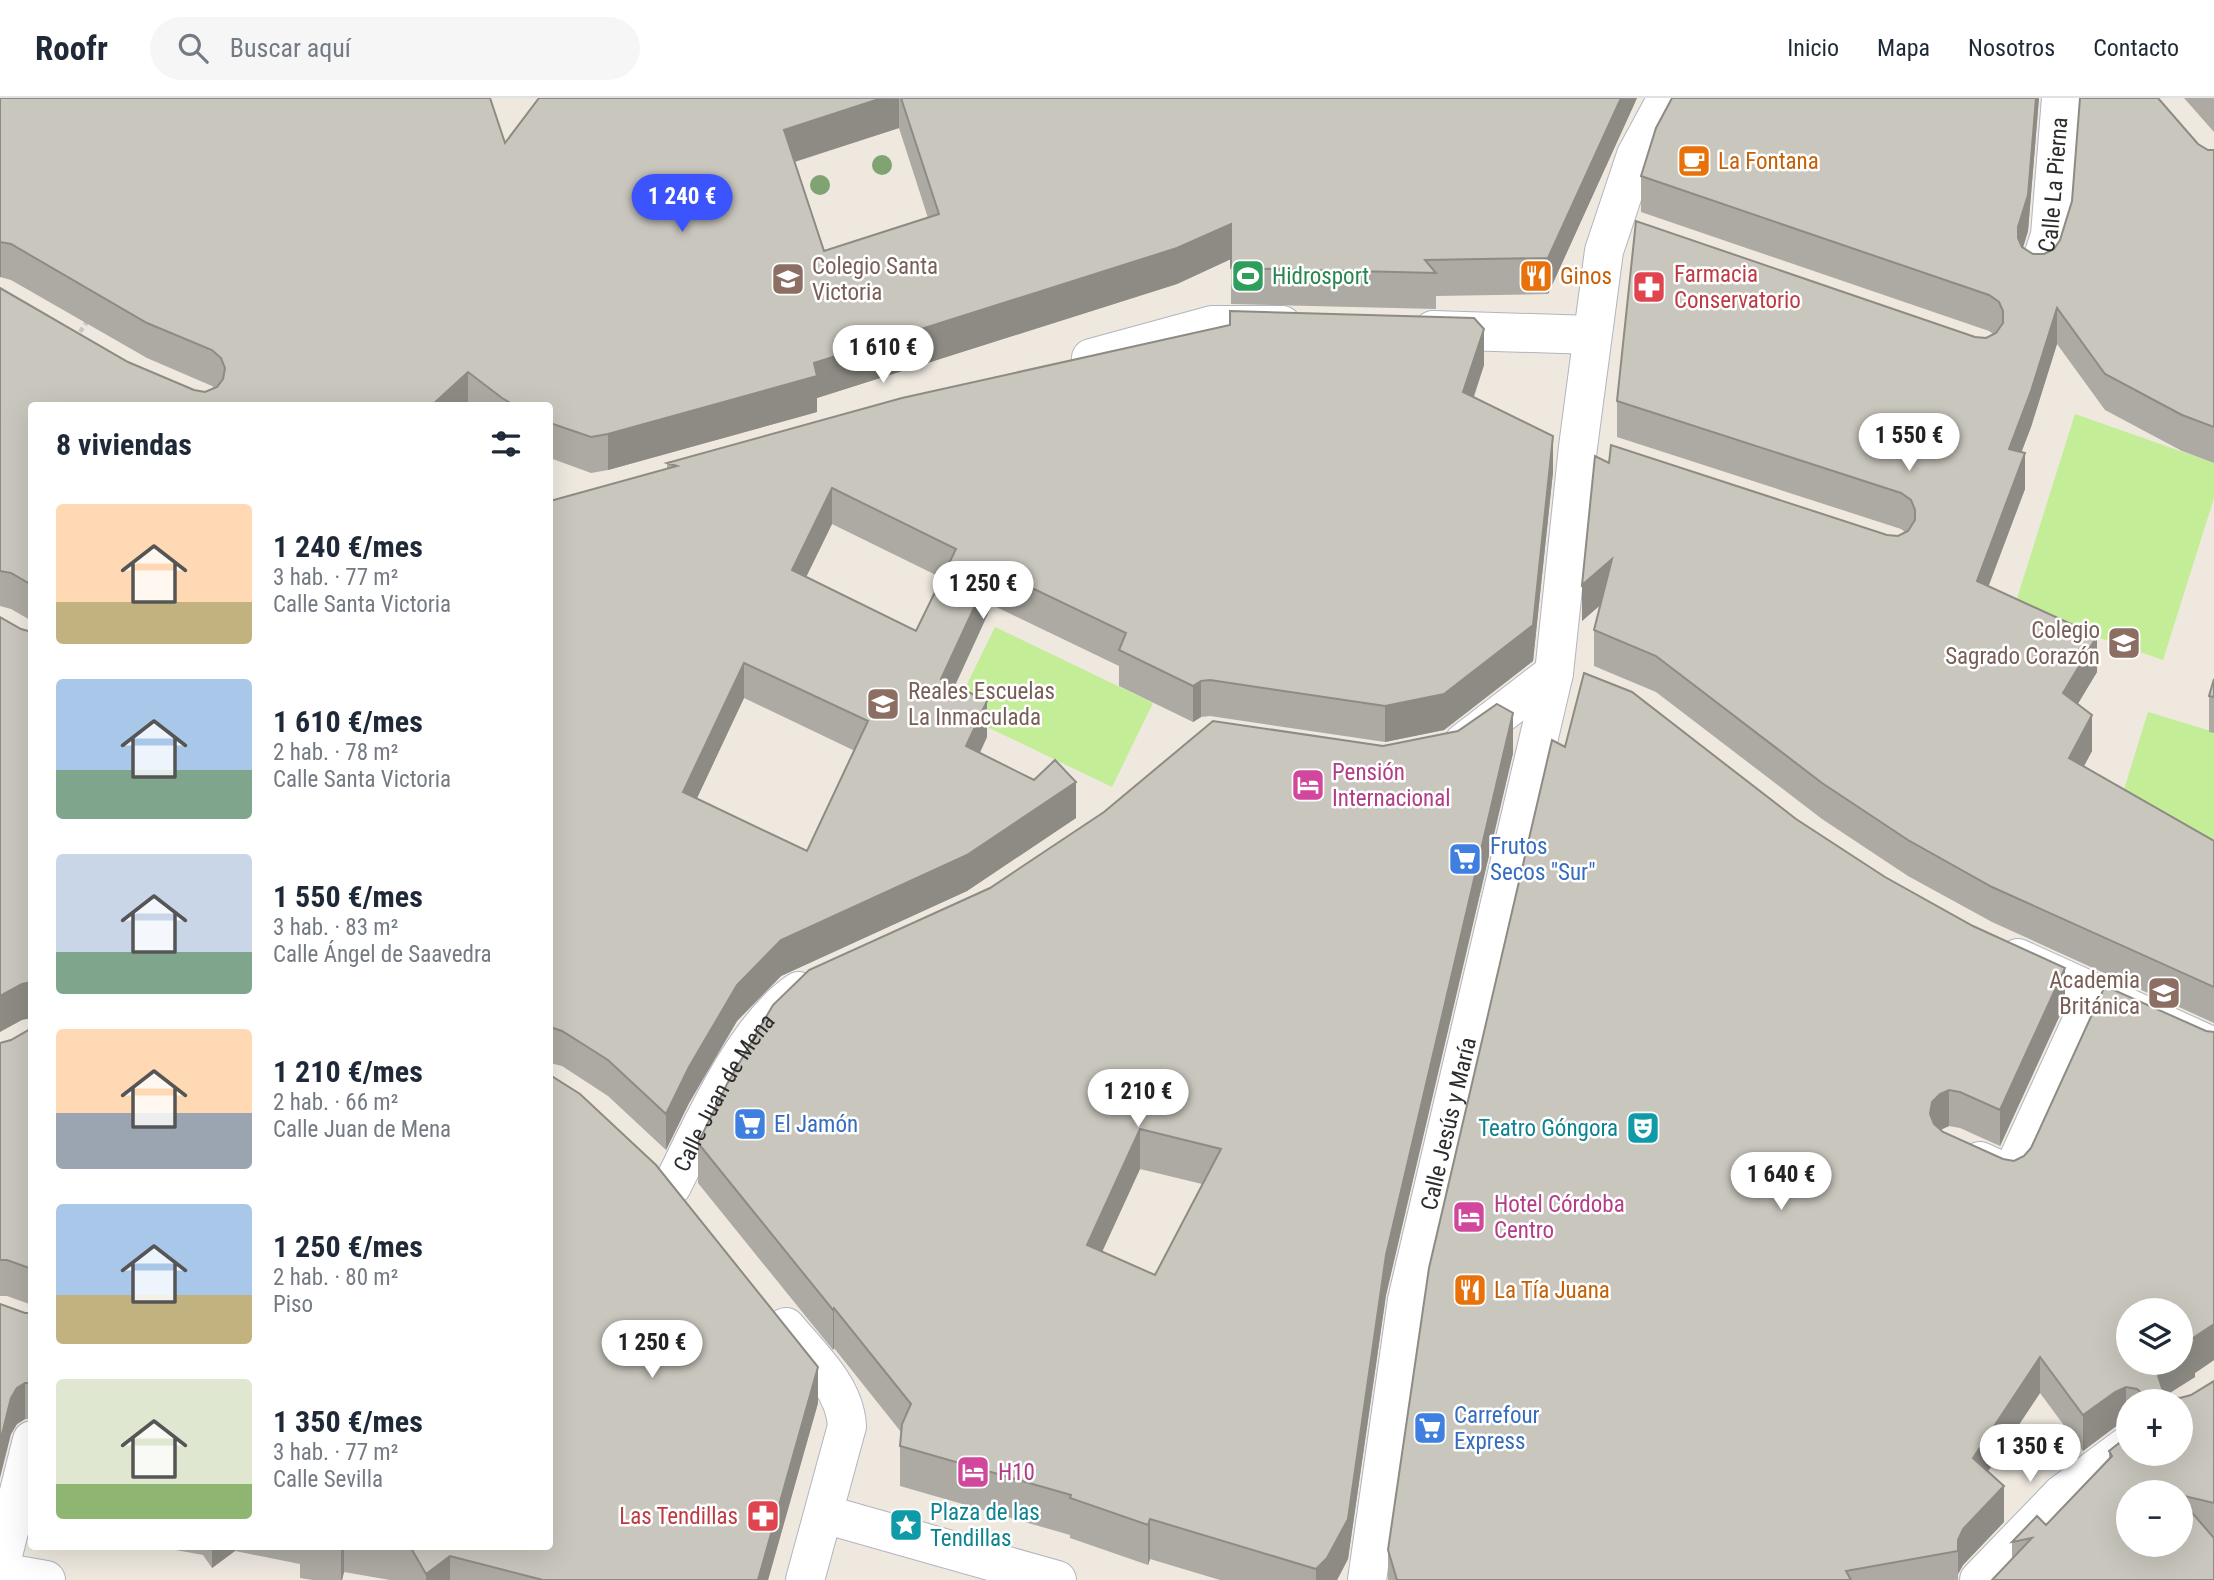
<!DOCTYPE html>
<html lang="es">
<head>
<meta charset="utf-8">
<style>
	:root { --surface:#fff; --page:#f6f6f7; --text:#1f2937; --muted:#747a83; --line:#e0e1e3; --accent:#3c54fe }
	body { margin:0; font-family:"Roboto Condensed",sans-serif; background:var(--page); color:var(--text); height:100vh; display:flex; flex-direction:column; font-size:26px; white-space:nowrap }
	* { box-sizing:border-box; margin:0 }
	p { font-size:23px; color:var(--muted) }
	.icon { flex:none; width:38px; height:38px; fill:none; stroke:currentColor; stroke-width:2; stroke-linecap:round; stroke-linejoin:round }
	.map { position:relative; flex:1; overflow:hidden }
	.panel { position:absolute; left:28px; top:304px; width:525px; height:1148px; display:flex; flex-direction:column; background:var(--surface); border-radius:7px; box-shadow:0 7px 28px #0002 }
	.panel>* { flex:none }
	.buttons { position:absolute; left:2116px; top:1200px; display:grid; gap:14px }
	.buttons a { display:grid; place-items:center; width:77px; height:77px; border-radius:50%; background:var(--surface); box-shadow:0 7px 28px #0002; font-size:35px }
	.price { position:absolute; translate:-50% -60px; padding:0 16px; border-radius:24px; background:#fff; color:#222; font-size:23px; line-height:46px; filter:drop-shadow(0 2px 4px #0008) }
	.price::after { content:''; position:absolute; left:50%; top:42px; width:21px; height:16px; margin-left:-10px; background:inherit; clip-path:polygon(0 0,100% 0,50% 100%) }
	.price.on { background:var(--accent); color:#fff }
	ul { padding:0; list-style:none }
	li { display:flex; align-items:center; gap:21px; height:175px; padding:0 28px }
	li span { display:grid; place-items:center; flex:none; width:196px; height:140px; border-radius:7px; color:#555 }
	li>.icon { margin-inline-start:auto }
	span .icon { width:84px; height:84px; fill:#fffc; stroke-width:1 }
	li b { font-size:30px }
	h2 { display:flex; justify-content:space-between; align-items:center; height:84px; padding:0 28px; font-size:30px }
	header { display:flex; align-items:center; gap:42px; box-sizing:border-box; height:98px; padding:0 35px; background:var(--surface); border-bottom:2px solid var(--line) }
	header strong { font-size:33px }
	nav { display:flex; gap:38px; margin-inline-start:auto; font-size:24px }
	.search { width:490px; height:63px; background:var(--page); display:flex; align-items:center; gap:18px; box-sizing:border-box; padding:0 24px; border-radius:38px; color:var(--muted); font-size:26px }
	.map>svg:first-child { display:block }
	.pitch { fill:#c3ed96 }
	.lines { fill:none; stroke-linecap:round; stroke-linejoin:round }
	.minor-casing { stroke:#b2b4c0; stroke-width:40 }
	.path { stroke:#c8c8c8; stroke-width:4.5; stroke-dasharray:5 3.5; stroke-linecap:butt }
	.minor { stroke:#fff; stroke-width:38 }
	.tree { fill:#7fa472 }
	.wall { fill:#adaaa3; fill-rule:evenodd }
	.shaded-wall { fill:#8d8b84 }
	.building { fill:#c9c6bd; stroke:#8d8b84; stroke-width:2; fill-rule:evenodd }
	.labels { text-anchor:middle; stroke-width:5; stroke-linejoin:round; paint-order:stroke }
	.food-label { font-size:23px; fill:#c56008; stroke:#fff; text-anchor:start }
	.street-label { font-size:23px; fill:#2c2c2c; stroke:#fff }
	.education-label { font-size:23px; fill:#785e54; stroke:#fff; text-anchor:start }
	.health-label { font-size:23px; fill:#be3a42; stroke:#fff; text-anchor:start }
	.leisure-label { font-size:23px; fill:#27864d; stroke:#fff; text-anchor:start }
	.hotel-label { font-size:23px; fill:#b23c85; stroke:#fff; text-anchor:start }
	.shop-label { font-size:23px; fill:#366cbe; stroke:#fff; text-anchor:start }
	.culture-label { font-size:23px; fill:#0d838f; stroke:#fff; text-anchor:end }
</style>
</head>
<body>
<header>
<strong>Roofr</strong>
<div class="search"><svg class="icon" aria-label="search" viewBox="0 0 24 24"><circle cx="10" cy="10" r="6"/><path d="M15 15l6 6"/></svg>Buscar aquí</div>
<nav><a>Inicio</a><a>Mapa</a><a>Nosotros</a><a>Contacto</a></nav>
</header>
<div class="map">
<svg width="2214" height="1482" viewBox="0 0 2214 1482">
	<rect width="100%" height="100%" fill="#eee8df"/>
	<path class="pitch" d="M2075 316 2214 365V400L2163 562 2014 510Z
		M995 529 1153 605 1112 689 954 613Z
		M2148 614 2214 634V744L2117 714Z"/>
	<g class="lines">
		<defs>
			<g id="minor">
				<path id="s1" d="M2039 171 2050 137 2061 0"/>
				<path d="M1433 232 1592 237"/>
				<path d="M1091 260 1212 227H1282"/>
				<path d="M1464 644 1554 575"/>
				<path d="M2018 860 2214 949"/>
				<path d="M1980 1063 2011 1077 2094 896"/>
				<path id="s2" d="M672 1088C701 1030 745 928 799 893"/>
				<path d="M786 1229C810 1258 845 1289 847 1328L805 1482"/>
				<path d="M824 1416 1057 1482"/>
				<path d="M0 1469 32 1342"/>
				<path d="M0 1474 46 1482"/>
				<path id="s3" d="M1367 1482 1407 1202 1554 575 1578 349 1604 153 1636 57 1667 0"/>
				<path d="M1979 1482 2062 1396 2128 1347"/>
			</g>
		</defs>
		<use href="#minor" class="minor-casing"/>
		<path class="path" d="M80 234 89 221"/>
		<use href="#minor" class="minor"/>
	</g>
	<g class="tree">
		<circle cx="882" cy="67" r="10"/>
		<circle cx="820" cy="87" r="10"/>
	</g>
	<path class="wall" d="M0 0 505 45 539 0H1637L1548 196 1436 198V211L1231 206V161L1177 186 817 300V314L608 372 591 375 550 360V308H32V523L11 511 0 508V190L128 264 194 292 205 294 214 290 212 288 147 260 11 182 0 179ZM899 30 928 120 824 153 795 64Z
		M1672 0H2039L2028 133 2023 150 2033 156H2044L2054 151 2198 46 2208 52H2214V365L2182 353 2105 312 2057 246 2031 329 2021 354 2025 391 1988 488 2097 574 2077 606 2092 653 2084 668 2214 743V925L1992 824 1908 778 1822 721 1656 594 1594 568V532L1600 507 1582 523 1609 365 1887 437 1898 438 1905 434 1901 431 1617 339V303L1975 239 1986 240 1993 236 1989 233 1641 114V78Z
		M2184 0H2214V34Z
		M1484 267 1474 299 1553 374 1533 563 1444 632 1385 644 1210 618 1201 619 1193 624 1119 588V568L992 507 955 588 987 639 980 655 1076 720 967 793 781 878 737 923 689 1005 666 1052 608 998 562 968 550 965V403L667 371V365ZM832 426 942 480 916 533 806 479ZM744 600 855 653 807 753 697 700Z
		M2214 581V635L2209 634V598Z
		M1565 649 1796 721 2065 906 2000 1048 1960 1030 1949 1028 1940 1032 1943 1034 2003 1061 2014 1063 2024 1058 2206 933 2214 934V1262L2195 1275V1279L2168 1296 2170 1298 2180 1300 2191 1297 2214 1283V1482L2012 1461V1444L2046 1427 2109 1361V1353L2180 1304H2128V1326L2115 1329 2083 1353 2040 1295 1988 1373 2004 1424 1963 1467 1958 1476V1482H1388V1452ZM2128 1395H2180V1447Z
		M1513 655 1386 1197 1348 1461 1337 1482H1220L1150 1461 1148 1467 1070 1440V1437L900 1388V1348L901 1334 834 1250 833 1252 698 1085V1045ZM1140 1071 1202 1086 1155 1177 1102 1153Z
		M32 930V1207L7 1198H0V945L11 942Z
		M25 1215H32V1321H25L17 1326 11 1336Z
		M818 1305 768 1482H390L344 1474 342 1482H313L300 1480V1466L235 1453 212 1470 203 1457 159 1449H550Z"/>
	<path class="shaded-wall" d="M882 0H899V30L784 67V32Z
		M1621 0H1637L1548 196V160Z
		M2036 0H2039L2028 133 2018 165V129Z
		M1231 126V161L1177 186 817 300V314L608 372V336L814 265Z
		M1 143V179H0V144Z
		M2057 210V246L2031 329 2009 387V351Z
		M1484 231V267L1463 330V294Z
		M468 274V308H431Z
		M1553 338V374L1533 563 1444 632 1385 644V608Z
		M2025 355V391L1977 519V483Z
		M832 390V426L792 508V472Z
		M1612 461V497L1582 523V487Z
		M992 471V507L941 617V581Z
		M2097 538V574L2063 631V595Z
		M744 565V600L683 730V694Z
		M1201 583V619L1193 624V588Z
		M987 603V639L966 683V648Z
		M1513 615V655L1386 1197 1348 1461 1337 1482H1316V1471L1386 1157Z
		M2092 617V653L2069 696V660Z
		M1076 684V720L967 793 781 878 737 923 689 1005 666 1052V1016L689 969 737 887 781 842Z
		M2065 870V906L2000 1048V1012Z
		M32 884V920L22 922 0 934V898L22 886Z
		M1949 992V1028L1940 1032 1930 1051V1016L1932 1004 1940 996Z
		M1140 1031V1071L1087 1187V1147Z
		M834 1210V1250L833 1252V1212Z
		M2214 1226V1262L2195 1275V1279L2168 1296 2161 1304 2158 1278 2161 1267 2163 1265H2180V1252L2193 1240Z
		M2040 1259V1295L1973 1396V1360Z
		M818 1269V1305L768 1482H758Z
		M25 1285V1321L17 1326 11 1336 0 1380V1344L11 1300 17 1290Z
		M2126 1289V1325L2115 1329 2083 1353V1317L2115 1294Z
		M2004 1388V1424L1963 1467 1958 1476V1442L1963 1431Z
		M1150 1421V1461L1148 1467V1427Z
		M212 1449H235V1453L212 1470Z
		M341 1449H344V1474L342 1482H341Z
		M450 1458V1482H426V1476Z"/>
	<path class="building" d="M0 0H490L505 45 539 0H882L784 32 824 153 939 116 901 0H1621L1548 160 1425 162 1436 175 1231 170V126L1177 150 814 265 817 278 608 336 591 339 550 325V308H516L502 300 468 274 431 308H32V487L11 475 0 473V190L128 264 194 292 205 294 217 289 223 281 225 270 221 260 212 252 147 225 11 146 0 144Z
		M1672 0H2036L2028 97 2018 129V140L2022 149 2033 156H2044L2054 151 2060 142 2072 103 2080 0H2158L2198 46 2208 52H2214V329L2182 317 2105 276 2057 210 2031 293 2009 351 2025 355 1977 483 2097 538 2063 595 2092 617 2069 660 2214 743V889L1992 789 1908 742 1822 685 1656 558 1594 532 1612 461 1582 487 1595 358 1609 365 1611 347 1887 437 1898 438 1908 433 1915 422V412L1911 402 1901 395 1617 303 1636 123 1975 239 1986 240 1996 235 2003 225V213L1999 204 1989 197 1641 78 1656 30Z
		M1230 213 1474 220 1484 231 1463 294 1553 338 1533 527 1444 596 1385 608 1210 582 1201 583 1193 588 1119 552 1126 535 992 471 941 581 987 603 966 648 1034 682 1055 662 1076 684 967 757 781 842 737 887 689 969 666 1016 608 962 562 933 550 929V403L677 368 667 365 902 300 1230 227ZM832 390 956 451 916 533 792 472ZM744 565 868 623 807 753 683 694Z
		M0 519 21 531 32 534V884L22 886 0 898Z
		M1584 575 1632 594 1796 721 1885 779 1973 828 2065 870 2000 1012 1960 994 1949 992 1940 996 1932 1004 1930 1016 1934 1026 1943 1034 2003 1061 2014 1063 2024 1058 2031 1050 2105 888 2206 933 2214 934V1226L2193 1240 2195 1243 2180 1252V1213H2128V1265H2163L2161 1267 2158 1278 2162 1290 2170 1298 2180 1300 2191 1297 2214 1283V1405L2180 1397V1395H2128V1447H2180V1401L2214 1440V1482H1992L2032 1440 2012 1444 2037 1418 2046 1427 2112 1358 2109 1353 2128 1338V1356H2180V1304H2148L2146 1299 2137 1291 2126 1289 2115 1294 2083 1317 2040 1259 1973 1360 2004 1388 1963 1431 1958 1442V1453L1846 1473 1851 1482H1397L1388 1452 1429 1170 1552 642 1565 649Z
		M2214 581V599L2209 598Z
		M1497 606 1513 615 1386 1157 1348 1421 1327 1460 1316 1471 1150 1421 1148 1427 1070 1400 1071 1397 900 1348 902 1326 911 1306 834 1210 833 1212 698 1045 727 986 773 907 809 872 990 790 1104 714 1213 623 1383 648 1458 633ZM1140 1031 1221 1051 1155 1177 1087 1147Z
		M32 930V1171L7 1162H0V945L11 942Z
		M550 977 580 996 656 1067 818 1269 758 1482H543L450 1458 426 1476 411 1450 406 1449H550Z
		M0 1206 25 1215H32V1285H25L17 1290 11 1300 0 1344Z"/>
	<defs>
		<symbol id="cafe-square" viewBox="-11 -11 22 22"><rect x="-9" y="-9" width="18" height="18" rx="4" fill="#e8710a" stroke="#fff"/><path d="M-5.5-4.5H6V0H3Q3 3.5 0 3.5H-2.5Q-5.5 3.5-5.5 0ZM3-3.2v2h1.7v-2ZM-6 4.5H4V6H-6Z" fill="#fff"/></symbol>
		<symbol id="stadium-square" viewBox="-11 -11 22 22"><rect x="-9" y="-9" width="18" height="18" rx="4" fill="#2e9e5b" stroke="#fff"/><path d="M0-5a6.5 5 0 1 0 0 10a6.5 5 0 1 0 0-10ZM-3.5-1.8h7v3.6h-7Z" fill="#fff"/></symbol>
		<symbol id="restaurant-square" viewBox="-11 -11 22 22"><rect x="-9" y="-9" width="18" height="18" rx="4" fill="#e8710a" stroke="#fff"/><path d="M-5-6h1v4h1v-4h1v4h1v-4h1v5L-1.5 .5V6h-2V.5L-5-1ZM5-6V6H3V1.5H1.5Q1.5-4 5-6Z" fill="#fff"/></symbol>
		<symbol id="school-square" viewBox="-11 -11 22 22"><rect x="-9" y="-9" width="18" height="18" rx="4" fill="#8d6e63" stroke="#fff"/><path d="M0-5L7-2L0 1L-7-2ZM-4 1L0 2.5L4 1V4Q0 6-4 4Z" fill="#fff"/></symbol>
		<symbol id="pharmacy-square" viewBox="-11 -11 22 22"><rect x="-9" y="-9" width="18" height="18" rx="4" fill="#e0444e" stroke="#fff"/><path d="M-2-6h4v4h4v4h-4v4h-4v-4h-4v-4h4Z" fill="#fff"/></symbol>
		<symbol id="hotel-square" viewBox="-11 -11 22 22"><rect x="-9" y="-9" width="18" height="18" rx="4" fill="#d1479c" stroke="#fff"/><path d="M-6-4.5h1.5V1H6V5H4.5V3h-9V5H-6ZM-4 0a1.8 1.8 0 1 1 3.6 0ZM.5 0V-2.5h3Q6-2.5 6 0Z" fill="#fff"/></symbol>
		<symbol id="supermarket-square" viewBox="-11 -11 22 22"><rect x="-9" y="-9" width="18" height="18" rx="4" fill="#3f7fe0" stroke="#fff"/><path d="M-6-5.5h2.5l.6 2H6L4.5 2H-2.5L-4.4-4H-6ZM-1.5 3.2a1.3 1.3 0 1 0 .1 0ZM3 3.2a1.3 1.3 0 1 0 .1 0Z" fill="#fff"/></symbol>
		<symbol id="theatre-square" viewBox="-11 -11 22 22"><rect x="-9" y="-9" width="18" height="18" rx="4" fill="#0f9aa8" stroke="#fff"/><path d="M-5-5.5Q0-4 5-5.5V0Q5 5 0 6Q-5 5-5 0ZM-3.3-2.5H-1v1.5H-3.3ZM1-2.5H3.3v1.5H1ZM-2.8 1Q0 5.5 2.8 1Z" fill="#fff"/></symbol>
		<symbol id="sight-square" viewBox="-11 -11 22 22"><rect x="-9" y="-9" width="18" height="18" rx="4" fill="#0f9aa8" stroke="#fff"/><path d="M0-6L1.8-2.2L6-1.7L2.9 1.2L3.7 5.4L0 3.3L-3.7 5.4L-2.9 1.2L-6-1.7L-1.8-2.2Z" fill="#fff"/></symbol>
	</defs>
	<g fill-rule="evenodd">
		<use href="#cafe-square" x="1675" y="44" width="38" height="38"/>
		<use href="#stadium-square" x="1229" y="159" width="38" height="38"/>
		<use href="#restaurant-square" x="1517" y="159" width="38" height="38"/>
		<use href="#school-square" x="769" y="162" width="38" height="38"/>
		<use href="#pharmacy-square" x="1630" y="170" width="38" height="38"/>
		<use href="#school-square" x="2105" y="526" width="38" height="38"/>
		<use href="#school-square" x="864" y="587" width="38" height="38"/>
		<use href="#hotel-square" x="1289" y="668" width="38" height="38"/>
		<use href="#supermarket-square" x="1446" y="742" width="38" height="38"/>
		<use href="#school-square" x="2145" y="876" width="38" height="38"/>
		<use href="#supermarket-square" x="731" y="1007" width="38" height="38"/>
		<use href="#theatre-square" x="1624" y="1011" width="38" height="38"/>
		<use href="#hotel-square" x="1450" y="1100" width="38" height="38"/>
		<use href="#restaurant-square" x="1451" y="1173" width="38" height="38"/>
		<use href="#supermarket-square" x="1411" y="1311" width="38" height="38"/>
		<use href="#hotel-square" x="954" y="1355" width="38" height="38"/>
		<use href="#pharmacy-square" x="744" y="1399" width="38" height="38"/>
		<use href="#sight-square" x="887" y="1408" width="38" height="38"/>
	</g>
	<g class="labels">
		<g class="food-label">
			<text x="1718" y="71">La Fontana</text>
			<text x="1560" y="186">Ginos</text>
			<text x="1494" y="1200">La Tía Juana</text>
		</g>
		<g class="street-label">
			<text dy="8" stroke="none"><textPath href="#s1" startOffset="86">Calle La Pierna</textPath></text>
			<text dy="8" stroke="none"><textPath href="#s2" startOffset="107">Calle Juan de Mena</textPath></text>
			<text dy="8" stroke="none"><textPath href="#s3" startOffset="464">Calle Jesús y María</textPath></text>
		</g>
		<g class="education-label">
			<text x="812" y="176">Colegio Santa<tspan x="812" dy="26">Victoria</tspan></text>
			<text x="2100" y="540" text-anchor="end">Colegio<tspan x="2100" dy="26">Sagrado Corazón</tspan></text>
			<text x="908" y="601">Reales Escuelas<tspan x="908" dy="26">La Inmaculada</tspan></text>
			<text x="2140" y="890" text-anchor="end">Academia<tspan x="2140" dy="26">Británica</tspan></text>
		</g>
		<g class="health-label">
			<text x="1674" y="184">Farmacia<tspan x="1674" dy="26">Conservatorio</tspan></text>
			<text x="738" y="1426" text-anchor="end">Las Tendillas</text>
		</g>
		<g class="leisure-label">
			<text x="1272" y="186">Hidrosport</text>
		</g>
		<g class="hotel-label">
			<text x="1332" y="682">Pensión<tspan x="1332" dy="26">Internacional</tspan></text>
			<text x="1494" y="1114">Hotel Córdoba<tspan x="1494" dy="26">Centro</tspan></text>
			<text x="998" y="1382">H10</text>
		</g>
		<g class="shop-label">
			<text x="1490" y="756">Frutos<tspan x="1490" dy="26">Secos "Sur"</tspan></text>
			<text x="774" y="1034">El Jamón</text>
			<text x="1454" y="1325">Carrefour<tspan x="1454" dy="26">Express</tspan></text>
		</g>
		<g class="culture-label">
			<text x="1618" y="1038">Teatro Góngora</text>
			<text x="930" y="1422" text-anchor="start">Plaza de las<tspan x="930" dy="26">Tendillas</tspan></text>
		</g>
	</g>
</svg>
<div class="buttons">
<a><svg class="icon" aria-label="layers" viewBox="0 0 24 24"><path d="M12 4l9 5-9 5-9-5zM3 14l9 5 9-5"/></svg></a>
<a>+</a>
<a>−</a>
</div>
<b class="price on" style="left:682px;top:136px">1 240 €</b>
<b class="price" style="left:883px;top:287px">1 610 €</b>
<b class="price" style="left:1909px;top:375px">1 550 €</b>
<b class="price" style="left:983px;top:523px">1 250 €</b>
<b class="price" style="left:1138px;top:1031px">1 210 €</b>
<b class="price" style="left:1781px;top:1114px">1 640 €</b>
<b class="price" style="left:652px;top:1282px">1 250 €</b>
<b class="price" style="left:2030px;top:1386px">1 350 €</b>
<section class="panel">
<h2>8 viviendas<svg class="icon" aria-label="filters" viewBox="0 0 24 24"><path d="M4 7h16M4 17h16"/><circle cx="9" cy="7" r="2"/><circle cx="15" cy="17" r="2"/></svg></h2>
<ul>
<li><span style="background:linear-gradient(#ffd9b3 70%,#c2b280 0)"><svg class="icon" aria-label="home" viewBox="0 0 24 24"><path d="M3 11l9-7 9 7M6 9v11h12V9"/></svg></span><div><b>1 240 €/mes</b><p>3 hab. · 77 m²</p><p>Calle Santa Victoria</p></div></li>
<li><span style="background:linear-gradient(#a9c7e8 65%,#7fa58c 0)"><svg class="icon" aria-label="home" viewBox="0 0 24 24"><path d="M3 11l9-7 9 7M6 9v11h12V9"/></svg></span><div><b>1 610 €/mes</b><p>2 hab. · 78 m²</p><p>Calle Santa Victoria</p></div></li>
<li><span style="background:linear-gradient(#c9d6e8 70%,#7fa58c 0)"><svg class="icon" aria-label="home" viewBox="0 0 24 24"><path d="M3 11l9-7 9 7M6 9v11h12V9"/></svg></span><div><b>1 550 €/mes</b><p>3 hab. · 83 m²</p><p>Calle Ángel de Saavedra</p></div></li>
<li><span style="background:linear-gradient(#ffd9b3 60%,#9aa5b1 0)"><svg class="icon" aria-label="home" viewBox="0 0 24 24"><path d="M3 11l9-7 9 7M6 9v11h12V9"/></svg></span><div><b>1 210 €/mes</b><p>2 hab. · 66 m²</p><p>Calle Juan de Mena</p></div></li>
<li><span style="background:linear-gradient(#a9c7e8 65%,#c2b280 0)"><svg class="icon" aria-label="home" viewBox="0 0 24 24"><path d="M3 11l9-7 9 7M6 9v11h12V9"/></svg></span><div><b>1 250 €/mes</b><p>2 hab. · 80 m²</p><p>Piso</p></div></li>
<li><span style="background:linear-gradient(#dfe7d0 75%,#8fb573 0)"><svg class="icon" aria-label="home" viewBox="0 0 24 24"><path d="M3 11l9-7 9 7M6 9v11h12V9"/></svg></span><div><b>1 350 €/mes</b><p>3 hab. · 77 m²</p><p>Calle Sevilla</p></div></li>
</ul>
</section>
</div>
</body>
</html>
